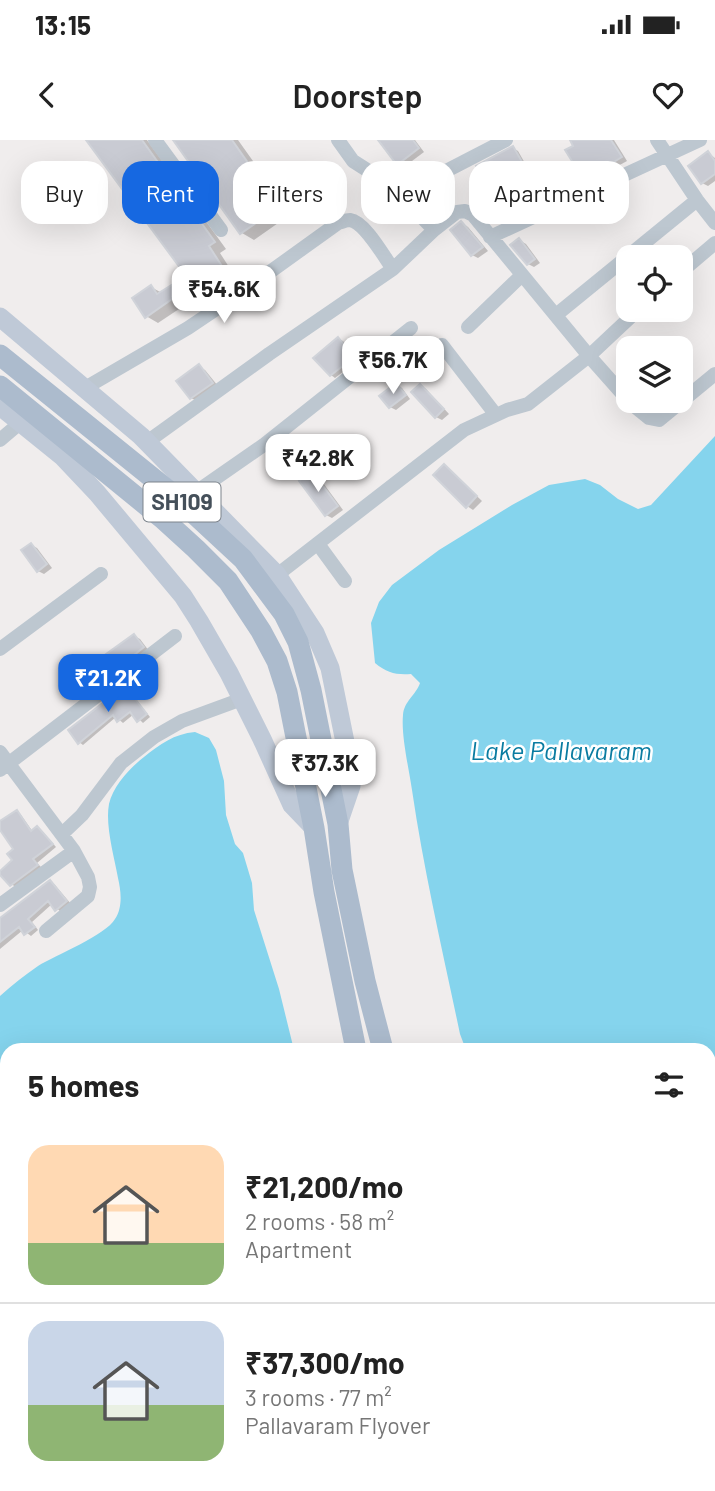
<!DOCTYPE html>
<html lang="en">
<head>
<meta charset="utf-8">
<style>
	:root { --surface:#fff; --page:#f6f6f6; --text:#222; --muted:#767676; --line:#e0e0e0; --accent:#1668e1 }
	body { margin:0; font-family:Barlow,sans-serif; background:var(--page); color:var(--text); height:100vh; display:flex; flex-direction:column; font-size:26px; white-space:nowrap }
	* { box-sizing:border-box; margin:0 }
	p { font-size:23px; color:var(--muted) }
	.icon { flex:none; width:38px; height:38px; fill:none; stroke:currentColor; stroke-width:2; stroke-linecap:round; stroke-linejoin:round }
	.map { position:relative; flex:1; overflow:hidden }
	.sheet { position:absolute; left:0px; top:903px; width:716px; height:448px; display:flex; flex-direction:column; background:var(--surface); border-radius:21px 21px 0 0; box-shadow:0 7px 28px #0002 }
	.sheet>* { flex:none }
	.guide { position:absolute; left:21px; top:21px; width:674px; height:63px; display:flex; gap:14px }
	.controls { position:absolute; left:616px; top:105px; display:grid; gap:14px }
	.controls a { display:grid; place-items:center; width:77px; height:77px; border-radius:14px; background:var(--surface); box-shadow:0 7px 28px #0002; font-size:35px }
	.price { position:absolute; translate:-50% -60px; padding:0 16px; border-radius:14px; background:#fff; color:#222; font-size:23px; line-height:46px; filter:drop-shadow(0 2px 4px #0008) }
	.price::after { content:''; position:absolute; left:50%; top:42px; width:21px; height:16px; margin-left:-10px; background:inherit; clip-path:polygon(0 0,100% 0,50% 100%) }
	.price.active { background:var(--accent); color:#fff }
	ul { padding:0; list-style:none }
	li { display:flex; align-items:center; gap:21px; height:175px; padding:0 28px }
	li+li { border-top:2px solid var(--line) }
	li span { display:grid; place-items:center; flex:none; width:196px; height:140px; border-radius:21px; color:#555 }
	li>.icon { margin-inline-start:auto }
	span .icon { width:84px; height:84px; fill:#fffc; stroke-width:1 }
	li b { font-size:30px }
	h2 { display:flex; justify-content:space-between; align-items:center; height:84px; padding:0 28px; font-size:30px }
	.tag { padding:0 24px; border-radius:21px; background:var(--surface); box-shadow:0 7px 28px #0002; font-size:24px; line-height:63px }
	.tag.active { background:var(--accent); color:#fff }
	.status { display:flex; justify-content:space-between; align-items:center; height:49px; padding:0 35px; background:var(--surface); direction:ltr }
	.status svg { height:19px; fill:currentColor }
	header { display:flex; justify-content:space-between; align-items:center; height:91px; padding:0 28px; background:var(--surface); font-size:32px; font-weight:600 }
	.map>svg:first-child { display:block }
	.water { fill:#85d4ed }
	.shadow { fill:#0003 }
	.building { fill:#c9cbd3; stroke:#d0d3d9; stroke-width:2 }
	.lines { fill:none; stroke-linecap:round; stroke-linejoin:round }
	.street { stroke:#bdc7d0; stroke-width:14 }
	.secondary { stroke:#bfc9d7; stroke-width:19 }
	.primary { stroke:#acbbcd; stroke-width:21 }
	.labels { text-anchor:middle; stroke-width:5; stroke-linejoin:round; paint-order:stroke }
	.shield { fill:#fff; stroke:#7d848c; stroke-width:2 }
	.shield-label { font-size:23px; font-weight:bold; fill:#45505a }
	.water-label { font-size:26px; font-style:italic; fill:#0a7ca1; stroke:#fff }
</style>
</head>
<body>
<div class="status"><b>13:15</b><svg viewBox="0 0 49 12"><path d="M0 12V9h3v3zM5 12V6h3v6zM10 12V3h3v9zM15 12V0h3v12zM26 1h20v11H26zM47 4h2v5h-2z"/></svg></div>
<header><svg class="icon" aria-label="back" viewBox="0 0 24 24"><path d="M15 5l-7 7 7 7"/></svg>Doorstep<svg class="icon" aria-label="heart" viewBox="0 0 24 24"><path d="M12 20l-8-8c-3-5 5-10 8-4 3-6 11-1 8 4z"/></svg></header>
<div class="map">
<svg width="715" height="1351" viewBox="0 0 715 1351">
	<rect width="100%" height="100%" fill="#f0eded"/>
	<path class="water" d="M715 296V1351H553L551 1344H709V910H466L460 894C443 813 424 732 412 650 409 629 401 596 403 575 404 561 416 555 420 543L411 534C396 535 387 533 375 523L371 483 379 462 392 445 439 410 512 365 549 345 585 339 600 345 618 359 638 369 651 365Z
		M195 592 209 598 216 610 224 641 226 675 235 704 243 713 252 743 254 770 279 849 294 910H7V1160H0V856C12 845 25 835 38 826 56 815 106 795 115 779 123 767 121 751 118 738 114 716 105 685 109 664 113 646 130 628 144 617 160 604 174 594 195 592Z
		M214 1344H387L388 1351H214Z"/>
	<path class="shadow" d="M88 0H147L226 109 220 113 245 152 227 164 213 156 192 170 185 165 158 183 146 176 151 147 162 153 189 137Z
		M175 0H238L291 74 254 100 242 93Z
		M380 0H415L424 12 404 27 398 24Z
		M592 0H614L627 21 607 32 609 35 592 44 586 41Z
		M513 8 518 11 534 39 514 51 517 54 502 64 497 61Z
		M708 13 715 18V41L708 46 702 43Z
		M462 83 468 87 488 111 478 118 472 115Z
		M519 100 526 104 540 123 534 127 528 124Z
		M338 199 343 201 358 220 335 238 331 235Z
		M199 227 205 230 218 246 197 261 191 258Z
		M396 245 402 248 410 259 396 270 390 267Z
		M420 246 426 249 449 274 442 280 436 277Z
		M444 326 450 330 482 361 473 370 467 366Z
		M312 333 318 336 343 370 332 378 326 375Z
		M31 405 37 408 52 428 44 434 38 431Z
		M134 496 140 499 149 511 120 534 114 530Z
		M125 549 129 551 150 577 143 583 134 574 123 583 116 577 83 605 79 602Z
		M17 672 21 675 33 692 38 688 42 691 56 707 37 723 42 728 16 747 11 744 16 709 0 687V683Z
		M50 742 55 745 71 764 61 772 52 764 32 782 38 790 31 796 23 790 0 809V778L1 779Z"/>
	<path class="building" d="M86 0H142L215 102 209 106 234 145 214 159 207 147 179 164 175 157 145 178 132 158 151 145 157 154 186 136Z
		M173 0H232L279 67 240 94Z
		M378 0H413L419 8 397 25Z
		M570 0H611L622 17 602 29 604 31 585 42 565 10 573 6Z
		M513 6 530 36 510 48 513 51 496 62 486 48 488 47 476 26Z
		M708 11 715 21V34L701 44 688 26Z
		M461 81 483 107 471 116 450 90Z
		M519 98 535 119 527 125 510 105Z
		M338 197 354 217 330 236 313 218Z
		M199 224 213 243 190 259 176 241Z
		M396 243 406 255 389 268 379 256Z
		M420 244 444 269 435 278 411 252Z
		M444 324 477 356 466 368 433 335Z
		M312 331 338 366 325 376 299 341Z
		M31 403 47 424 37 432 21 410Z
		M134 494 144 507 113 532 102 517Z
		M125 546 147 574 137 582 130 572 117 582 113 575 78 604 68 590Z
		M17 670 31 691 37 686 53 704 33 719 38 725 10 746 0 735V731L12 720 7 714 13 709 0 690V681Z
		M50 740 67 761 55 771 48 761 28 779 35 787 24 795 19 787 0 802V778Z"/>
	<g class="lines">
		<path class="street" d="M155 0 221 90
			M338 0 353 21 392 46 434 90
			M657 0 697 60 715 83
			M448 30 506 0
			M490 97 700 0
			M681 132 715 103
			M556 175 697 60
			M468 187 522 135
			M442 205 496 275
			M85 248 188 188 249 147 338 83C342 82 346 80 350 80 365 82 384 117 393 129
			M628 261 649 278 659 280 715 234
			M0 300 20 283
			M147 302 269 214 393 129 434 90 457 72 465 71 473 75 589 216 628 260
			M196 352 265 304 411 188
			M318 404 345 441
			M277 435 464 290 507 270 528 264 589 216 638 170
			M0 509 101 434
			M0 612 74 711 88 737 90 747 88 756 46 791
			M0 630 175 496
			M62 694 82 675 121 623 154 597 182 581 242 559
			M0 765 74 711"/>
		<path class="secondary" d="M0 177 141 296 277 435 315 493 330 528 345 602 351 646 338 684
			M0 266 62 316 97 353 183 456 199 481 229 533 262 599 292 665 314 688"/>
		<path class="primary" d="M0 215 175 356 243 419 284 474 298 502 311 550 338 684 342 730 365 841 383 910
			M0 246 162 378 196 409 228 441 261 491 277 521 287 552 314 688 324 752 356 910
			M447 1344 449 1351
			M476 1344 478 1351"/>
	</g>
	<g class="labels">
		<rect class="shield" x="143.5" y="342.5" width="77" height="39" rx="5"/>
		<g class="shield-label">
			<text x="182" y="370">SH109</text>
		</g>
		<g class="water-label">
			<text x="561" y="620">Lake Pallavaram</text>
		</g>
	</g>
</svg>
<div class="controls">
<a><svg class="icon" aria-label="locate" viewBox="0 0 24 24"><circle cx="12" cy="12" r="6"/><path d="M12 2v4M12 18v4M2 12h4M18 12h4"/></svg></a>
<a><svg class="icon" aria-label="layers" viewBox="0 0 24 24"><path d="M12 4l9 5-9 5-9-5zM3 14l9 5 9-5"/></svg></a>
</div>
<b class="price" style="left:224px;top:185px">₹54.6K</b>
<b class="price" style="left:393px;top:256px">₹56.7K</b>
<b class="price" style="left:318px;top:354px">₹42.8K</b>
<b class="price active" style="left:108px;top:574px">₹21.2K</b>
<b class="price" style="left:325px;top:659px">₹37.3K</b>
<div class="guide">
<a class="tag">Buy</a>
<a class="tag active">Rent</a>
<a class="tag">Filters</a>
<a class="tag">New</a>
<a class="tag">Apartment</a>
</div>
<section class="sheet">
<h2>5 homes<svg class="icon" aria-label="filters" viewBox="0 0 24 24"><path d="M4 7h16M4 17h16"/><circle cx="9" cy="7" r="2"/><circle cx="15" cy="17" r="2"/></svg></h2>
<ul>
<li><span style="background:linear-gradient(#ffd9b3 70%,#8fb573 0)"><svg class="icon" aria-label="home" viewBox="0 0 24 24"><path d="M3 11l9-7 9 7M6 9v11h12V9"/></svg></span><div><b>₹21,200/mo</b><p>2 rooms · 58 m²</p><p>Apartment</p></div></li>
<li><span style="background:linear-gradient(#c9d6e8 60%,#8fb573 0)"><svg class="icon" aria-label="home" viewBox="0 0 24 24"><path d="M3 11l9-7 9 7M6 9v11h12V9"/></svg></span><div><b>₹37,300/mo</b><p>3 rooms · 77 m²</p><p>Pallavaram Flyover</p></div></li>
</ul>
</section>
</div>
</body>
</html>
